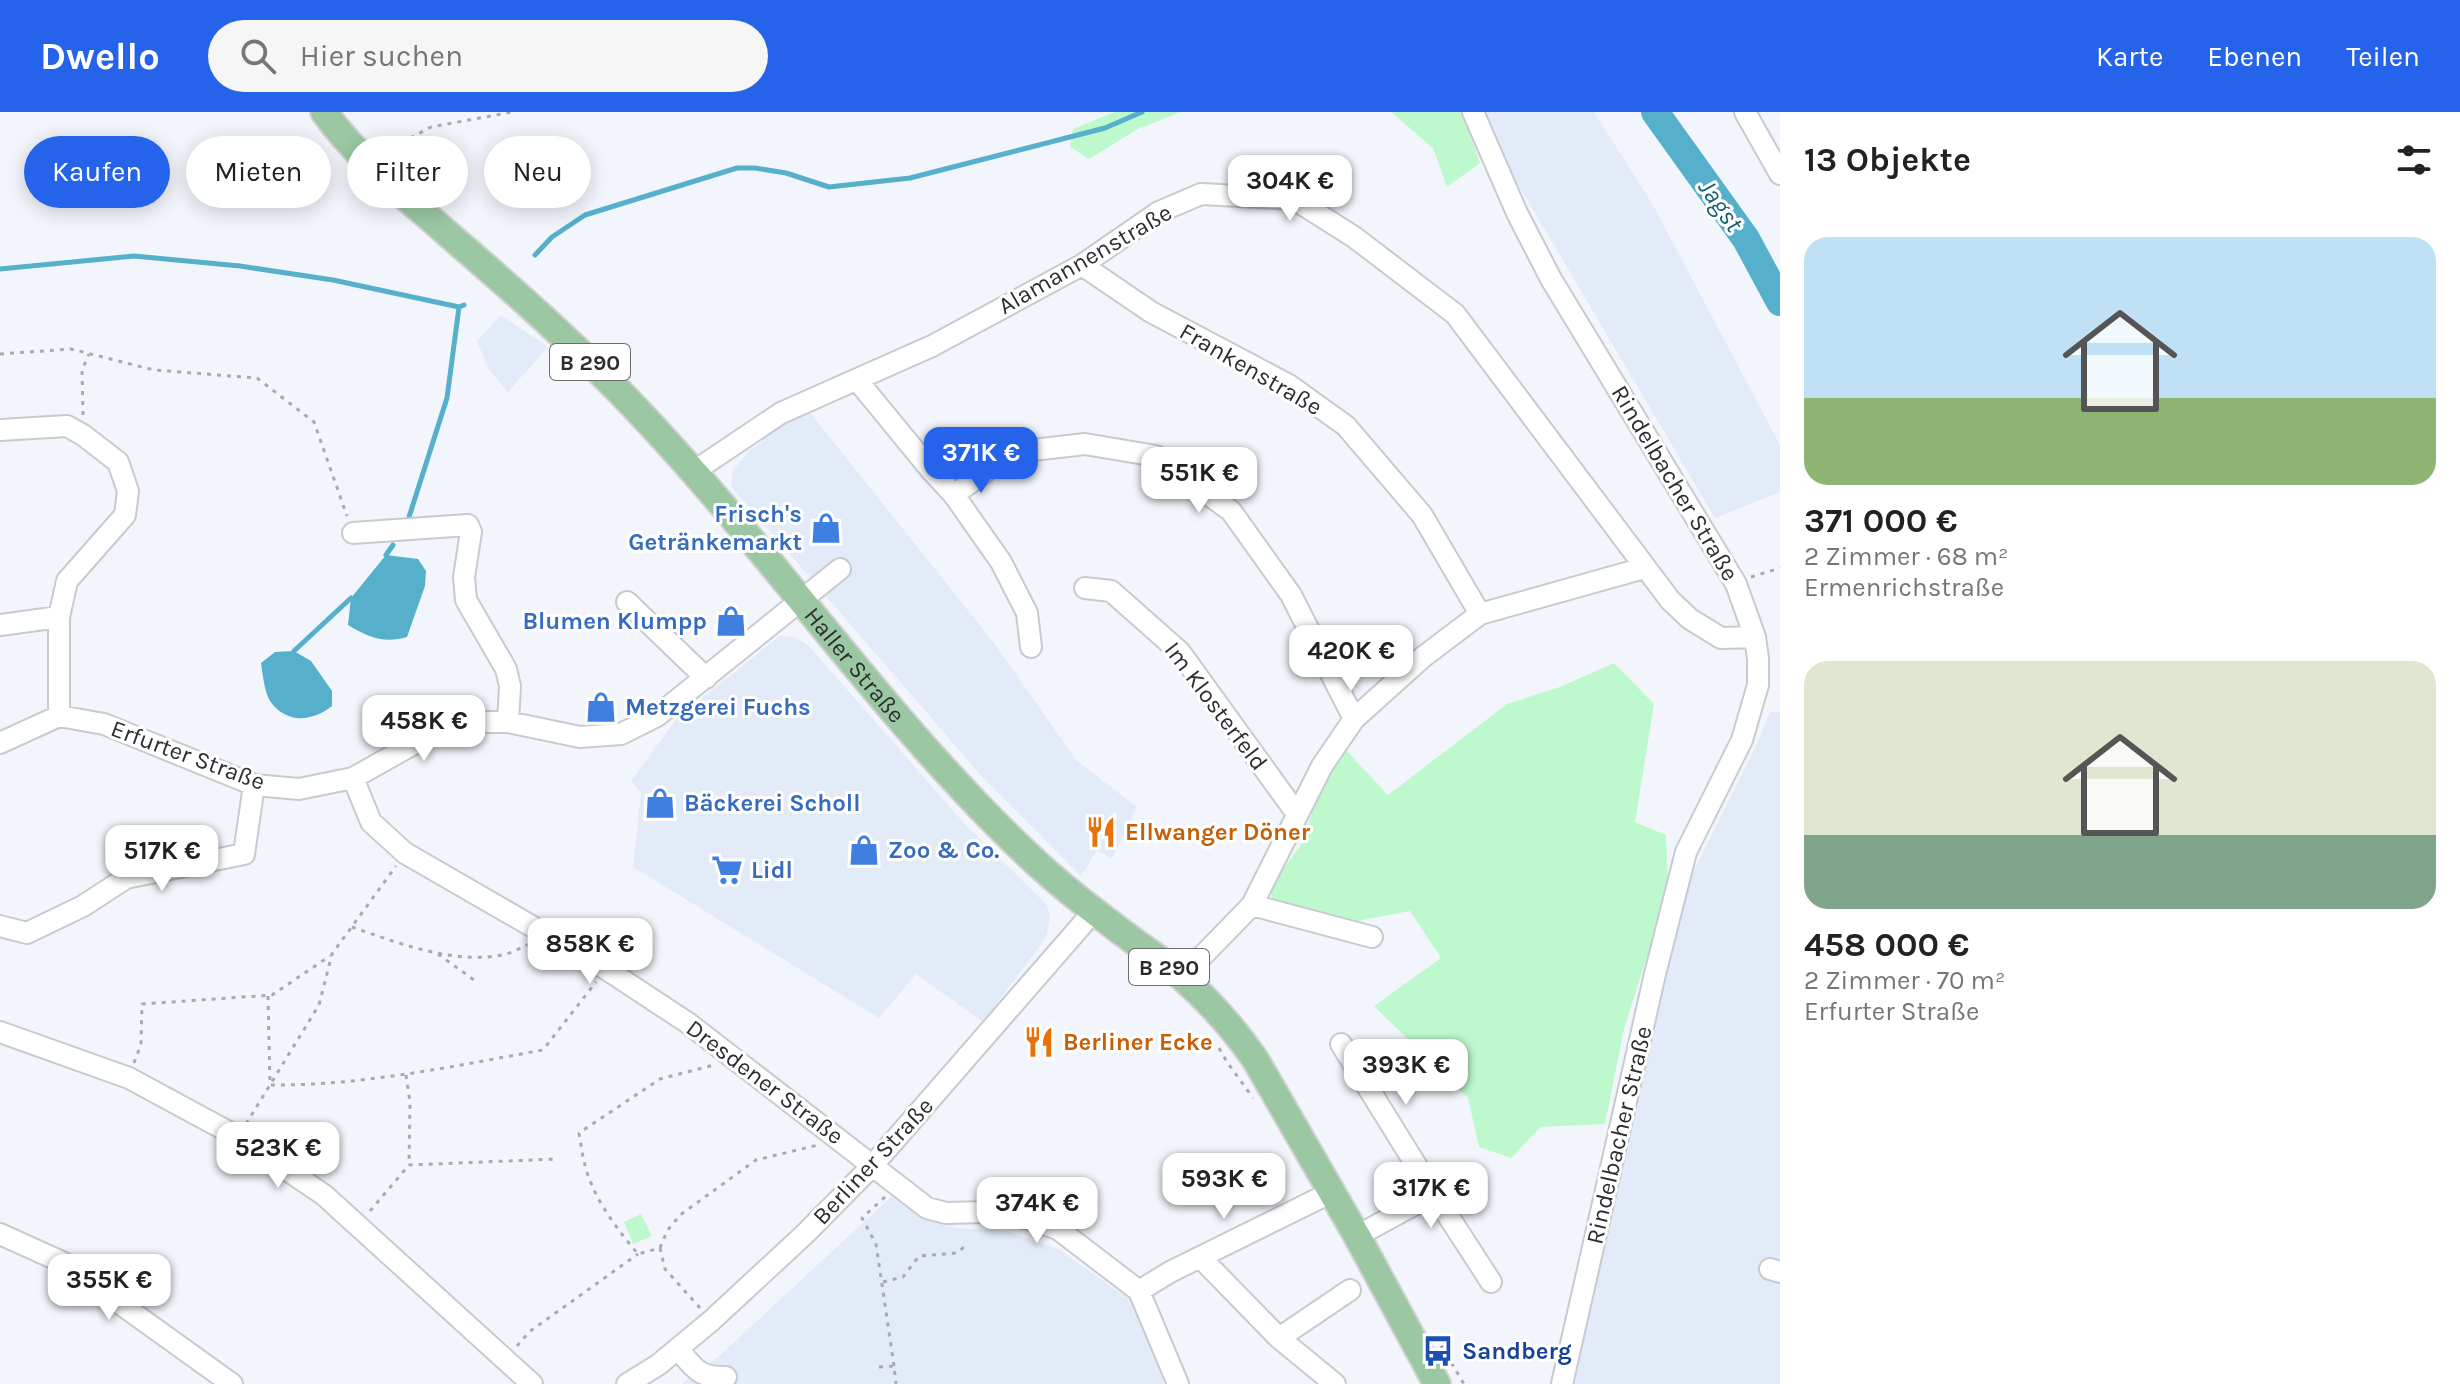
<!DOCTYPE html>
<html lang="de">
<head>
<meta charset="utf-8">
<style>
	:root { --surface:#fff; --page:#f6f6f6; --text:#222; --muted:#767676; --accent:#2563eb }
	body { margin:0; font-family:Karla,sans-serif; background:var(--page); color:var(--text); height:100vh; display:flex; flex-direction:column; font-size:30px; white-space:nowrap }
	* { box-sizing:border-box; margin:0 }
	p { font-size:26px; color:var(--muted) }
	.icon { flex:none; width:44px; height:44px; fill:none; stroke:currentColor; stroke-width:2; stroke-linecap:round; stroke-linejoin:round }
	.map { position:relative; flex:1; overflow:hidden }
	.side { display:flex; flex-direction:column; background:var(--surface); width:680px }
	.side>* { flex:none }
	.hud { position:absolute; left:24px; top:24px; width:760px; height:72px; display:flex; gap:16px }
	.price { position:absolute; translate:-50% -68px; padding:0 18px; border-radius:16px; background:#fff; color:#222; font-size:26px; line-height:52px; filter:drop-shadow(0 2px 4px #0008) }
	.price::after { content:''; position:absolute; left:50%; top:48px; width:24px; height:18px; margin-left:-12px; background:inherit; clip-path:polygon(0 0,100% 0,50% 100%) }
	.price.selected { background:var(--accent); color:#fff }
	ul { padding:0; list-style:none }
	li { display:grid; align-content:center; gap:16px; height:424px; padding:0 24px }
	li span { display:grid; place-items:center; height:248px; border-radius:24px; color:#555 }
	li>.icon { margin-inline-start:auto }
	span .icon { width:144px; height:144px; fill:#fffc; stroke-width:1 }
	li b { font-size:34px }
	h2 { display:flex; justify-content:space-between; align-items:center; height:96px; padding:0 24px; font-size:34px }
	.chip { padding:0 28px; border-radius:36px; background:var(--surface); box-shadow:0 4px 20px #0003; font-size:28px; line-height:72px }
	.chip.selected { background:var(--accent); color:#fff }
	header { display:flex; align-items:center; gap:48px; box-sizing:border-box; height:112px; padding:0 40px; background:var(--accent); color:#fff }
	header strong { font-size:38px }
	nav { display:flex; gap:44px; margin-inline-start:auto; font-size:28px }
	.search { width:560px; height:72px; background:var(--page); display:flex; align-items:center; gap:20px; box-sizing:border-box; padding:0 28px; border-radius:44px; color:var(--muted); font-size:30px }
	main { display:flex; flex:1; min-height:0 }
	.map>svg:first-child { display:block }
	.built { fill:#e3ebf8 }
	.green { fill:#bdf9cd }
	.water { fill:#56b0cb }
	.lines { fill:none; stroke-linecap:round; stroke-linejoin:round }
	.stream { stroke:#56b0cb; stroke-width:5 }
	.river { stroke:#56b0cb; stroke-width:28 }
	.minor-casing { stroke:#c7cbd0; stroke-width:24 }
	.major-casing { stroke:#d1d1d1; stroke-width:30 }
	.path { stroke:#a7aaae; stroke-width:3; stroke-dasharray:4 6; stroke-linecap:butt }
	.minor { stroke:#fff; stroke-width:20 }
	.major { stroke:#9bc8a3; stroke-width:26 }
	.labels { text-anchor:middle; stroke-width:6; stroke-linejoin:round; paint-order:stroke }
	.shield { fill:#fff; stroke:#6b6c6d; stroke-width:2 }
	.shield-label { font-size:22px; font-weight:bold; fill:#2c2d2f }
	.street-label { font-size:24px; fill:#2c2d2f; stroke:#fff }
	.shop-label { font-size:24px; font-weight:bold; fill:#366cbe; stroke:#fff; text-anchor:start }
	.food-label { font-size:24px; font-weight:bold; fill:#c56008; stroke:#fff; text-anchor:start }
	.transit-label { font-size:24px; font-weight:bold; fill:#164399; stroke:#fff; text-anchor:start }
	.water-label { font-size:26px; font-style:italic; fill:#165f72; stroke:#fff }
</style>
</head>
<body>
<header>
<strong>Dwello</strong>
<div class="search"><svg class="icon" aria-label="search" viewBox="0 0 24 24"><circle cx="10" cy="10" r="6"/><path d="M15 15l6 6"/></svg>Hier suchen</div>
<nav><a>Karte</a><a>Ebenen</a><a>Teilen</a></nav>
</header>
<main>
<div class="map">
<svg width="1780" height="1272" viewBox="0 0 1780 1272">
	<rect width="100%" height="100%" fill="#f2f6fc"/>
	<path class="built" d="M1483 0H1594L1653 93 1780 333V380L1715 406 1499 40Z
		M501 203 548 235 508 280 489 258 477 229Z
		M808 298 994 531 1077 649 1137 695 1112 747 1097 738 1081 764 984 667 731 374 732 360 746 342 783 312Z
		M780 524 795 525 809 534 963 710 1047 793 1050 806 1046 826 983 910 916 862 879 906 633 755 641 681 631 669 677 606Z
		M1770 600H1780V1272H1572L1632 996 1651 883 1691 764 1755 636Z
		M892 1084 923 1105 959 1116 1007 1119 1060 1138 1130 1188 1161 1262 1163 1272H681L718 1245Z"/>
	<path class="green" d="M1114 0H1181L1138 17 1089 47 1070 35 1073 17Z
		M1391 0H1462L1480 51 1447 75 1433 36Z
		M1614 551 1654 592 1635 710 1666 723 1668 778 1624 917 1605 1012 1541 1015 1511 1046 1479 1035 1468 986 1374 894 1441 846 1410 799 1347 811 1273 791 1270 775 1301 733 1321 676 1347 639 1388 683 1507 592 1560 575Z
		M641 1102 652 1124 633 1132 624 1110Z"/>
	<path class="water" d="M386 443 418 447 426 459 425 474 407 525C384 532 368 525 348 513L351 486Z
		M294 539 311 549 332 579V594C312 610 286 612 270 589 264 579 263 563 261 551L275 540Z"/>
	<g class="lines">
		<path class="stream" d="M535 143 552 125 585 103 737 56H755L786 61 829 75 910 66 1105 16 1142 0
			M0 157 134 144 240 154 333 168 459 195 464 193
			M409 405 447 286 459 195
			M386 443 393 433
			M294 539 351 486"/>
		<path class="river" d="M1655 0 1746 127 1780 190"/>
		<defs>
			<path id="minor" d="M1473 0 1517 101 1551 167 1736 472 1755 525 1758 547V573L1742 628 1686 740 1655 862 1562 1272
				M1745 0 1780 62
				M1082 153 1151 200 1289 273 1346 314 1422 403 1480 502
				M857 268 930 357 954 383 1001 450 1027 501 1031 535
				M0 318 67 314 83 323 118 350 128 379 125 403 67 469 59 505V604
				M693 360 781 301 932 234 1082 153 1159 100 1201 82 1294 87 1354 125 1455 202 1670 488 1690 507 1721 526 1755 525
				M954 383 990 356 1033 338 1085 332 1156 344 1231 399 1291 483 1354 607
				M353 421 468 413 471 420 464 465 466 488 506 557 510 574 508 610
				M1085 476 1111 479 1180 540 1297 702
				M627 490 706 566
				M0 513 59 505
				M0 631 59 604 104 612 254 673 299 677 353 666 435 620 470 610H508L580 625 621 622 657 604 840 457
				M353 666 371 710 405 741 606 857 688 911 927 1096 946 1101 986 1100 1029 1107 1058 1117 1139 1179 1178 1272
				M1252 793 1372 825
				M0 814 27 821 83 794 126 766 244 742 254 673
				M1182 865 1252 793 1322 654 1354 607 1423 545 1480 502 1644 456
				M0 920 129 966 238 1025 324 1083 532 1272
				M1341 932 1434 1082
				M0 1122 62 1150 232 1272
				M1357 1124 1434 1082 1491 1170
				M1201 1146 1279 1226 1335 1272
				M1770 1157 1780 1160
				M1139 1179 1170 1160 1332 1080
				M1279 1226 1350 1178
				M678 1237C694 1256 699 1266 726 1265
				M627 1272 658 1253 711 1209 806 1121 873 1053 1094 799"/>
			<g id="major">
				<path id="s1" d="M324 0C358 47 405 84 448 122 514 179 579 236 639 300 774 442 884 607 1027 742 1059 773 1095 800 1131 827 1148 840 1168 852 1184 867 1211 891 1234 917 1255 947L1357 1124 1437 1272"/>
			</g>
		</defs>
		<use href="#minor" class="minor-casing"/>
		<use href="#major" class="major-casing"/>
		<path class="path" d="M384 40 431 15 512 0
			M0 242 71 237 154 258 257 266 314 310 347 404
			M83 303 82 258 89 242
			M1751 465 1780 456
			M352 815C398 831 457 854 506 842 514 840 522 835 530 832
			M438 842 474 868
			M268 884 270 973C361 974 454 954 543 938L596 870
			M1219 936 1227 950 1253 986
			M134 951 141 932 142 892 272 883 330 844
			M406 963 410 990 409 1053
			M246 1012 319 893 332 842 396 754
			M885 1085 862 1106 876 1132 894 1254
			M370 1099 409 1053 557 1047
			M660 1136 667 1119 680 1103 756 1048 818 1033
			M883 1170 903 1165 919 1144 957 1141 964 1135
			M700 1196 665 1157 660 1136 638 1142C617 1117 593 1086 585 1053 582 1043 581 1032 579 1021L660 967 714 953
			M1436 1225 1464 1272
			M517 1234 529 1220 638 1142
			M879 1255 894 1254 896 1272"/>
		<use href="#minor" class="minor"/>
		<use href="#major" class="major"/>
	</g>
	<defs>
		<symbol id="shop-bare" viewBox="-9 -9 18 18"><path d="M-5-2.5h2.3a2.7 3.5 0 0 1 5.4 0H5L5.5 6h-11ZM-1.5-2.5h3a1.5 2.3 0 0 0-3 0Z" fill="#3f7fe0" stroke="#fff" stroke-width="2.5" paint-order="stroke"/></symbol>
		<symbol id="restaurant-bare" viewBox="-9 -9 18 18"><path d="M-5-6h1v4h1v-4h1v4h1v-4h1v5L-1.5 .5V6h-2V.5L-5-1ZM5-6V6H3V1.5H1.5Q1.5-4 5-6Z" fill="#e8710a" stroke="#fff" stroke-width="2.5" paint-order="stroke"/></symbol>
		<symbol id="supermarket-bare" viewBox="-9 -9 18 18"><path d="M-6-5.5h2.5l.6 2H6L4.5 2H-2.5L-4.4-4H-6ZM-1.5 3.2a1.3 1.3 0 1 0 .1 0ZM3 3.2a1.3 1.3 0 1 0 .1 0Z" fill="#3f7fe0" stroke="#fff" stroke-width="2.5" paint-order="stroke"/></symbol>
		<symbol id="bus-bare" viewBox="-9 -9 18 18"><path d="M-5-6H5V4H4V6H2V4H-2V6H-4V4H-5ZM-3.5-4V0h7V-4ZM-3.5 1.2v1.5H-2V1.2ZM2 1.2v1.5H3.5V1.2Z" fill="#1a4fb4" stroke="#fff" stroke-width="2.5" paint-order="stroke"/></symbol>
	</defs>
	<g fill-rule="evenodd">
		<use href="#shop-bare" x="804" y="394" width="44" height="44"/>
		<use href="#shop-bare" x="709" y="487" width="44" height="44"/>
		<use href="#shop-bare" x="579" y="573" width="44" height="44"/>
		<use href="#shop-bare" x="638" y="669" width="44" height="44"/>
		<use href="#restaurant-bare" x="1079" y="698" width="44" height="44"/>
		<use href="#shop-bare" x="842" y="716" width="44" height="44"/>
		<use href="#supermarket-bare" x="705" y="736" width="44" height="44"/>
		<use href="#restaurant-bare" x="1017" y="908" width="44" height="44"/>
		<use href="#bus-bare" x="1416" y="1217" width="44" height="44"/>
	</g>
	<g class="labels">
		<g class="shield">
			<rect x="550" y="232" width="80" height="36" rx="6"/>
			<rect x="1129" y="837" width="80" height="36" rx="6"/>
		</g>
		<g class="shield-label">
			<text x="590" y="258">B 290</text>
			<text x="1169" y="863">B 290</text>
		</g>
		<g class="street-label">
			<text transform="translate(1085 147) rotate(-30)" y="8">Alamannenstraße</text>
			<text transform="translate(1251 257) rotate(30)" y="8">Frankenstraße</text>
			<text transform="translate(1675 371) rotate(59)" y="8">Rindelbacher Straße</text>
			<text dy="8" stroke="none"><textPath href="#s1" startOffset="768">Haller Straße</textPath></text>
			<text transform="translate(1216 594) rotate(53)" y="8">Im Klosterfeld</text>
			<text transform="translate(188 643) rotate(20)" y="8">Erfurter Straße</text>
			<text transform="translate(765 970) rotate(37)" y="8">Dresdener Straße</text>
			<text transform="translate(1619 1023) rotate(-77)" y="8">Rindelbacher Straße</text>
			<text transform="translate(873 1049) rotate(-47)" y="8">Berliner Straße</text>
		</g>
		<g class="shop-label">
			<text x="802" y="410" text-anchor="end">Frisch's<tspan x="802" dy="28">Getränkemarkt</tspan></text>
			<text x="707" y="517" text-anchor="end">Blumen Klumpp</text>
			<text x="625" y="603">Metzgerei Fuchs</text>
			<text x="684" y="699">Bäckerei Scholl</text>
			<text x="888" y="746">Zoo &amp; Co.</text>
			<text x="751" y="766">Lidl</text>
		</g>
		<g class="food-label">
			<text x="1125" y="728">Ellwanger Döner</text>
			<text x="1063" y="938">Berliner Ecke</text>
		</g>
		<g class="transit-label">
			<text x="1462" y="1247">Sandberg</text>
		</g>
		<g class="water-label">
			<text transform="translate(1721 93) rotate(55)" y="9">Jagst</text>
		</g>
	</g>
</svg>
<b class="price" style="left:1290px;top:111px">304K €</b>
<b class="price selected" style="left:981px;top:383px">371K €</b>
<b class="price" style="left:1199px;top:403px">551K €</b>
<b class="price" style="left:1351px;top:581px">420K €</b>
<b class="price" style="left:424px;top:651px">458K €</b>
<b class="price" style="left:162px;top:781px">517K €</b>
<b class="price" style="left:590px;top:874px">858K €</b>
<b class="price" style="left:1406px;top:995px">393K €</b>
<b class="price" style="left:278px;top:1078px">523K €</b>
<b class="price" style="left:1224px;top:1109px">593K €</b>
<b class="price" style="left:1431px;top:1118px">317K €</b>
<b class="price" style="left:1037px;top:1133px">374K €</b>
<b class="price" style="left:109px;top:1210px">355K €</b>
<div class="hud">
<a class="chip selected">Kaufen</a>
<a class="chip">Mieten</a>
<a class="chip">Filter</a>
<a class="chip">Neu</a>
</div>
</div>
<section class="side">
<h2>13 Objekte<svg class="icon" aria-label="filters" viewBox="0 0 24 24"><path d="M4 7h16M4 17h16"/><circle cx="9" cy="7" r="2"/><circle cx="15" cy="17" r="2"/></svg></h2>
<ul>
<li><span style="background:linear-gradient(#bfe0f5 65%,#8fb573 0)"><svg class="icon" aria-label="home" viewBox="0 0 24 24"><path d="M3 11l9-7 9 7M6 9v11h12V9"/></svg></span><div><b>371 000 €</b><p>2 Zimmer · 68 m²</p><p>Ermenrichstraße</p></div></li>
<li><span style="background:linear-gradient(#dfe7d0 70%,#7fa58c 0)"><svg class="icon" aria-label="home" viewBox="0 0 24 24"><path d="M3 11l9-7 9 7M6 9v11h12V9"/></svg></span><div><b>458 000 €</b><p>2 Zimmer · 70 m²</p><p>Erfurter Straße</p></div></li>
</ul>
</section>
</main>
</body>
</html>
